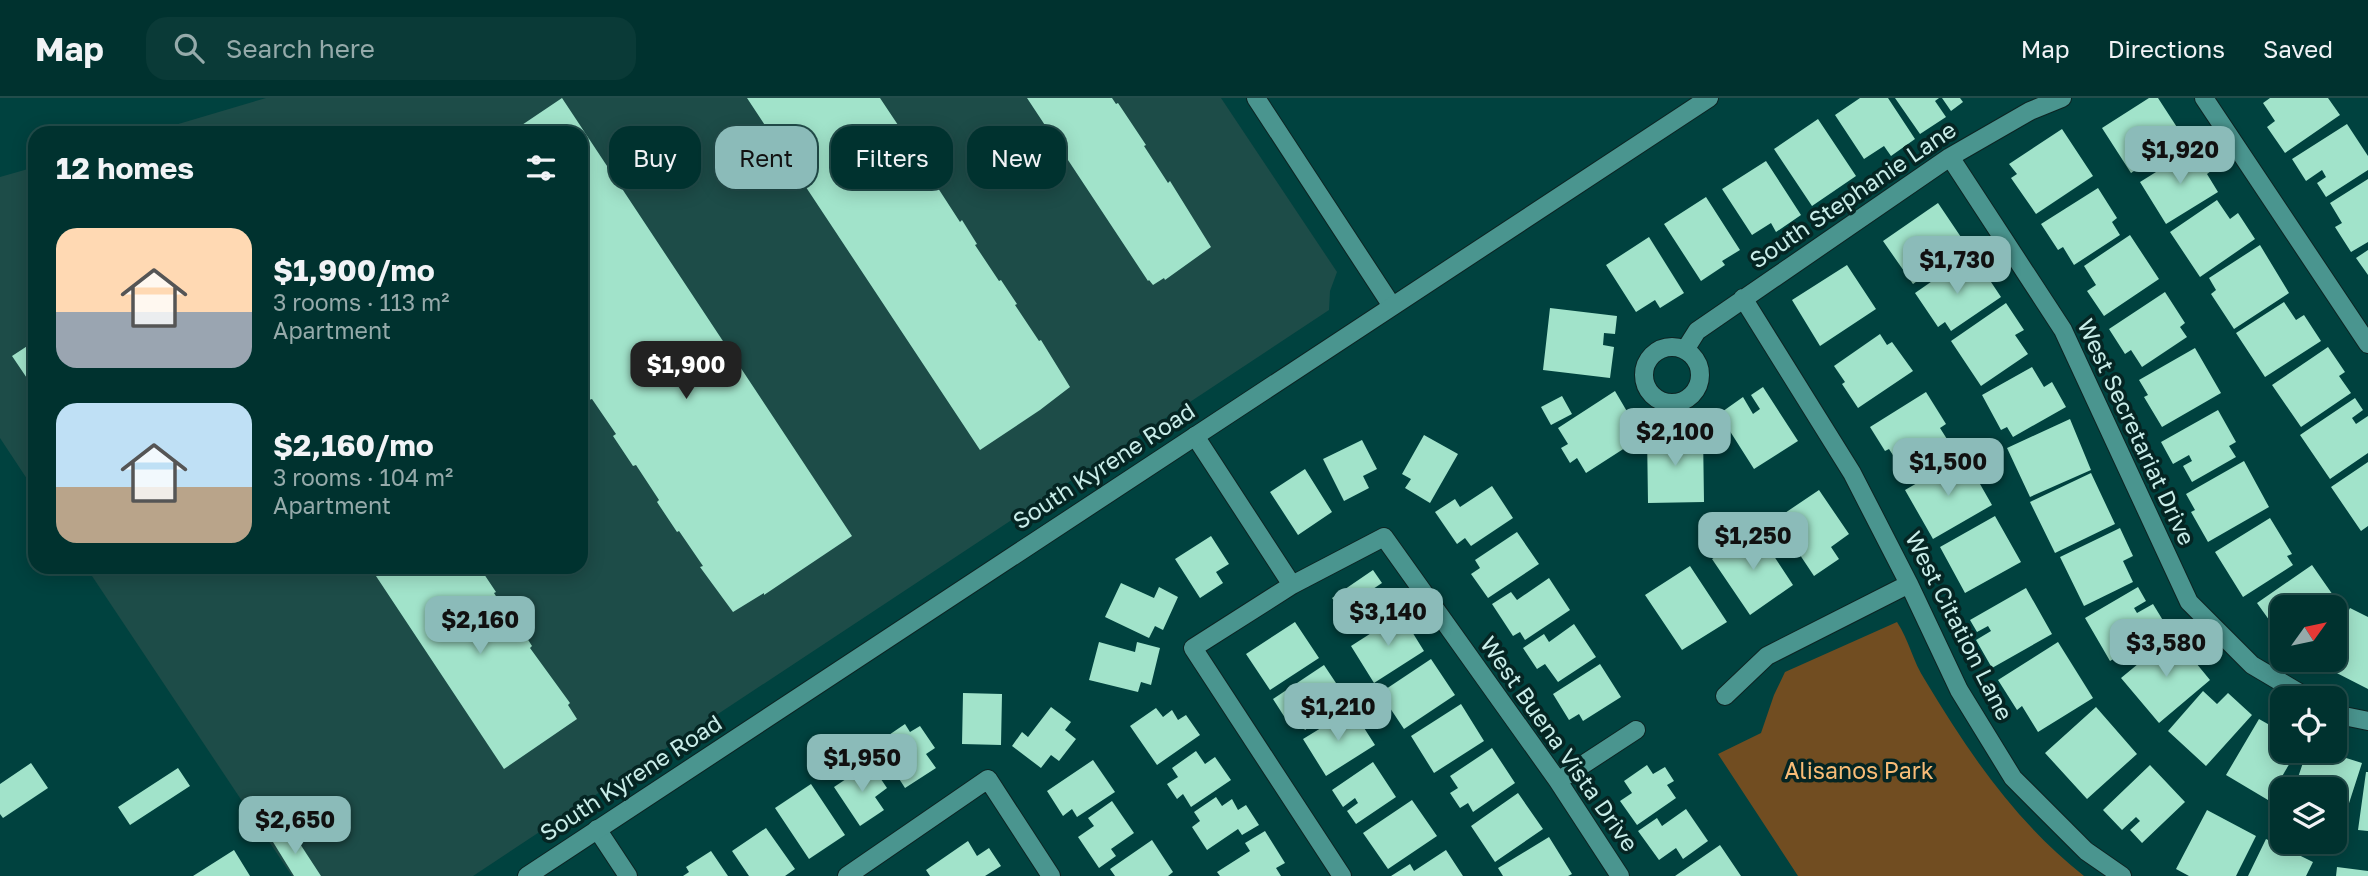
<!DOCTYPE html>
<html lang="en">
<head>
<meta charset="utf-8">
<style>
	:root { --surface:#00322f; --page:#0a3a37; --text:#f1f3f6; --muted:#95aaaa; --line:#224d4b; --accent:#8bbbb9 }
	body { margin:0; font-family:"Golos Text",sans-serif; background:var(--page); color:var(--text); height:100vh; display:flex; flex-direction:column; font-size:26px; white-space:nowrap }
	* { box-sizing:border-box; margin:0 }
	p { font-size:23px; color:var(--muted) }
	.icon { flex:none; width:38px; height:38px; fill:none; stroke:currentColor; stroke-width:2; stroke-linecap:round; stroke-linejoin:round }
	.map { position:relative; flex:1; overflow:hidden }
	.drawer { position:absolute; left:28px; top:28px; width:560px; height:448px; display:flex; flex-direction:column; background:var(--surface); border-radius:21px; box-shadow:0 4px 18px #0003,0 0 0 2px var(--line) }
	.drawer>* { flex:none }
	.hud { position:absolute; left:609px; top:28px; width:665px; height:63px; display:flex; gap:14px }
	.needle { width:46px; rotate:57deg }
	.fabs { position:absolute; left:2270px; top:497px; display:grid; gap:14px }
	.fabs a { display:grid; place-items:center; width:77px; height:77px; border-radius:14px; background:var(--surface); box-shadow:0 4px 18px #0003,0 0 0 2px var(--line); font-size:35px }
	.price { position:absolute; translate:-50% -60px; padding:0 16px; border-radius:14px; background:var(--accent); color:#111; font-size:23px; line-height:46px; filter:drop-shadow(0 2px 4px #0008) }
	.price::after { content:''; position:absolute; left:50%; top:42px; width:21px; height:16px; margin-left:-10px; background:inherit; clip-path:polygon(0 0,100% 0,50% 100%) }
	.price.on { background:#222; color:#fff }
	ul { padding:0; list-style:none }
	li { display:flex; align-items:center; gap:21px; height:175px; padding:0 28px }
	li span { display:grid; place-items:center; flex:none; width:196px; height:140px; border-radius:21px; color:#555 }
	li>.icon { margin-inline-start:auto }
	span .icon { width:84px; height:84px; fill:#fffc; stroke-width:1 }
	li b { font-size:30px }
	h2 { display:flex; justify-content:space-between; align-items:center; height:84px; padding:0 28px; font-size:30px }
	.tag { padding:0 24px; border-radius:21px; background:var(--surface); box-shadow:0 4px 18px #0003,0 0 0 2px var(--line); font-size:24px; line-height:63px }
	.tag.on { background:var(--accent); color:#111 }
	header { display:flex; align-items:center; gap:42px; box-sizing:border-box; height:98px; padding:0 35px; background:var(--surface); border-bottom:2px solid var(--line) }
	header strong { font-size:33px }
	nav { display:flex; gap:38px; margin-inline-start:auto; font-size:24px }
	.search { width:490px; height:63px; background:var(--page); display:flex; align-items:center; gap:18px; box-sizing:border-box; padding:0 24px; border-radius:21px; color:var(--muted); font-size:26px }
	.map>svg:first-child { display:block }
	.built { fill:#1d4c48 }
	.green { fill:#714d21 }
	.building { fill:#a1e3ca }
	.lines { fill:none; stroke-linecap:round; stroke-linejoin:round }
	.minor-casing { stroke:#0c2423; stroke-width:20 }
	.tertiary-casing { stroke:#0c2423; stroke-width:20 }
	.secondary-casing { stroke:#0c2423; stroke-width:20 }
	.minor { stroke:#4a958f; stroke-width:18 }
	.tertiary { stroke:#4a958f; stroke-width:18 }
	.secondary { stroke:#4a958f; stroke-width:18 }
	.labels { text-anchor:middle; stroke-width:7; stroke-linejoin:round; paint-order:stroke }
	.street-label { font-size:23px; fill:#c9ede9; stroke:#052523 }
	.park-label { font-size:23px; fill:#f8bc77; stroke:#052523 }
</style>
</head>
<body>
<header>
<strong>Map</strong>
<div class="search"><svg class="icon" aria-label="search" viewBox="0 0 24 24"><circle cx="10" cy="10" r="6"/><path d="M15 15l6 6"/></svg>Search here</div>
<nav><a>Map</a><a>Directions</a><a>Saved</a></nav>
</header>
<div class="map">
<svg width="2368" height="778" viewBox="0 0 2368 778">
	<rect width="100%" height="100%" fill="#00423f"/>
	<path class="built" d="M266 0H1221L1337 174 1330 193 1329 212 473 778H292L86 469H581V35H148Z
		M35 69V393L0 340V79Z"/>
	<path class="green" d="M1897 524C1909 542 1913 564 1925 582 1970 657 2015 723 2084 778H1798L1718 656 1761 635 1774 597 1785 574Z"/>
	<path class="building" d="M562 0 852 438 764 497V495L733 514 700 469 703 468 679 433 677 434 657 404 659 402 636 367 633 368 613 338 616 336 592 301 589 302 581 290V35H510Z
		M747 0H880L898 27 896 28 920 63 922 62 938 86 936 87 960 124 962 122 977 146 975 147 999 183 1001 182 1017 206 1015 207 1039 243 1041 242 1070 289 1040 312 980 352Z
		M1027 0H1112L1116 6 1118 5 1146 47 1144 48 1168 85 1170 83 1211 149 1165 182 1164 180 1153 187 1149 182 1148 183Z
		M1860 0H1888L1915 41 1891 58 1884 48 1864 61 1835 17Z
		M1895 0H1939L1935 3 1946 19 1920 36Z
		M1942 0H1960L1963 4 1951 13Z
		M2149 0H2158L2184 40 2131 75 2102 30Z
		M2270 0H2328L2340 17 2285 55 2267 29 2275 23 2263 5Z
		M1818 21 1856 78 1812 108 1774 51Z
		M2347 26 2368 58V72L2326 99 2317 85 2326 79 2322 72 2306 83 2292 61Z
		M2062 31 2093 78 2036 116 2011 80 2017 76 2009 66Z
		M2196 49 2211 73 2207 76 2218 94 2166 126 2140 84Z
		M1766 63 1801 117 1776 134 1771 125 1752 137 1722 91Z
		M2368 81V144L2351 154 2335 129 2342 125 2330 105Z
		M2098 90 2117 120 2112 124 2120 137 2074 167 2063 149 2058 152 2041 126Z
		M1706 99 1740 152 1722 163 1725 167 1701 183 1664 126Z
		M2217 102 2230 121 2238 115 2255 141 2200 179 2170 134Z
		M1938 105 1967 148 1913 186 1883 143Z
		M2130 137 2159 181 2104 218 2087 193 2096 187 2084 168Z
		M1649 139 1684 195 1660 210 1655 202 1636 214 1606 167Z
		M2260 147 2289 195 2234 231 2211 196 2216 192 2209 180Z
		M2368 152V177L2356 160Z
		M1964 161 1977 180 1985 175 2001 199 1951 233 1945 224 1938 229 1915 195Z
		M1847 167 1876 211 1820 248 1792 202Z
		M2165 194 2185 225 2180 229 2187 239 2142 269 2131 252 2125 256 2109 231Z
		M2284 204 2296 222 2304 217 2321 243 2265 279 2236 235Z
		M2006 205 2024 232 2015 237 2028 256 1981 288 1951 243Z
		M1550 210 1617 218 1615 236 1604 235 1603 247 1614 249 1610 280 1543 272Z
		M1880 236 1887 247 1892 244 1913 273 1858 310 1842 286 1845 284 1834 268Z
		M35 243V292L12 258Z
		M2328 249 2345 274 2339 278 2351 295 2301 329 2272 287Z
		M2195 250 2221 295 2162 329 2144 299 2148 297 2139 282Z
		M2032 269 2044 289 2052 284 2066 309 2013 339 2007 329 2001 332 1982 297Z
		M1763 289 1798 343 1754 371 1719 316 1743 299 1753 316 1760 311 1751 297Z
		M1615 293 1642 339 1586 375 1577 360 1570 365 1561 350 1568 346 1558 330Z
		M1926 294 1946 326 1940 330 1952 349 1924 366 1918 357 1900 368 1889 351 1885 353 1870 329Z
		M1562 298 1572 316 1551 327 1541 309Z
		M2355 300 2363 312 2352 320 2356 326 2368 318V355L2330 381 2300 337Z
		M2218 312 2236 344 2229 348 2236 359 2192 384 2183 368 2192 363 2189 357 2173 366 2161 344Z
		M2070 321 2091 372 2030 399 2007 350Z
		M1647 335H1703L1704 404 1648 405Z
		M1424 337 1458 356 1430 405 1405 390 1411 381 1402 376Z
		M1362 342 1377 371 1363 378 1369 390 1344 403 1323 361Z
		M1964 358 1992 407 1933 441 1905 392Z
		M2244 363 2269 409 2208 444 2191 414 2195 412 2186 396Z
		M2368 364V428L2361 433 2331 389Z
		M1305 371 1332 414 1298 437 1270 394Z
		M2091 375 2115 426 2055 455 2030 404Z
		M1492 388 1513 420 1471 448 1465 440 1457 446 1435 414 1455 401 1460 409Z
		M1819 392 1849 436 1831 449 1839 461 1814 478 1776 421Z
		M1995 418 2021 464 1965 495 1940 449Z
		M2270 420 2292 456 2287 458 2293 467 2243 499 2215 454Z
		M2120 430 2133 458 2123 463 2133 484 2084 508 2060 459Z
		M1756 431 1793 487 1750 517 1712 461Z
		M1517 434 1539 466 1488 500 1471 476 1480 470 1475 462Z
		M1211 438 1229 466 1216 474 1223 485 1200 500 1175 461Z
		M2312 467 2342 510 2334 515V509H2282V540L2257 505Z
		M1690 468 1727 524 1682 552 1645 497Z
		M370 469H476L482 477 484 476 496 494 494 495 517 531 520 529 532 548 530 550 570 605 568 607 577 621 504 671Z
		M1373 472 1382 485 1370 493 1374 499 1386 491 1397 507 1356 535 1332 500Z
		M1549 480 1570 512 1525 542 1520 534 1513 538 1492 506 1511 494 1517 502Z
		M1121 485 1154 500 1159 489 1178 499 1163 532 1155 528 1149 540 1105 519Z
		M2138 489 2146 503 2134 510 2137 515 2153 506 2167 529 2110 563 2085 520Z
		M2026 490 2052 536 1992 570 1976 542 1991 533 1988 528 1977 534 1970 522Z
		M2350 510 2368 519V591L2321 567 2324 562H2334V541Z
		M1401 516 1424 553 1374 585 1351 548Z
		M1295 524 1319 560 1270 592 1246 556Z
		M1574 526 1596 559 1558 584 1545 566 1537 571 1523 550 1544 536 1549 544Z
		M2173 537 2210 582 2159 625 2121 580Z
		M1099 544 1135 554 1137 544 1160 550 1151 587 1141 584 1138 594 1089 582Z
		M2058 544 2093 600 2038 634 2022 608 2017 612 1998 582Z
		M1431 561 1455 597 1404 631 1380 595Z
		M1600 566 1621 599 1583 623 1579 616 1569 622 1553 596Z
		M1324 567 1348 603 1305 632 1297 621 1289 626 1273 601Z
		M2203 593 2217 606 2228 595 2252 617 2206 668 2168 633Z
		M963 595 1002 596 1001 647 962 646Z
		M1461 606 1484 643 1434 675 1411 638Z
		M1051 609 1071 624 1065 632 1076 641 1059 663 1051 657 1041 670 1012 648 1022 634 1028 639Z
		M2096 609 2137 656 2087 701 2045 655Z
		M1156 610 1163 619 1172 612 1178 622 1186 617 1200 637 1157 667 1130 628Z
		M1347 614 1354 626 1359 622 1375 647 1326 678 1303 641Z
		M2259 621 2282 634V653H2297L2268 702 2226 677Z
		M905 626 910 634 920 628 935 650 926 656 936 670 905 690 896 676 903 672 883 641Z
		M1492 650 1515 685 1473 714 1468 705 1460 710 1450 695 1458 690 1450 678Z
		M1196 653 1205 666 1215 659 1231 682 1191 709 1183 696 1177 701 1167 686 1178 679 1172 670Z
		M2307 653H2324L2362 665 2341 730 2334 728V691H2294Z
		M1093 662 1115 694 1077 719 1072 711 1063 718 1047 693Z
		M1373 664 1396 699 1356 726 1347 713 1358 705 1355 700 1343 709 1332 692Z
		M31 665 48 690 3 720 0 716V686Z
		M870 665 887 690 875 699 884 712 860 728 834 689Z
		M1647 667 1653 676 1665 669 1674 683 1667 687 1676 700 1637 727 1620 703 1632 695 1624 683Z
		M2150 667 2185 704 2142 745 2130 732 2140 723 2136 719 2122 732 2103 712Z
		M178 670 190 688 130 727 118 709Z
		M2366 674H2368V733L2358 732Z
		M811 686 845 737 809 761 775 710Z
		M1518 695 1543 731 1495 764 1471 728Z
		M1216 699 1222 708 1232 701 1238 712 1246 707 1259 727 1242 737 1238 731 1207 752 1192 729 1200 723 1194 714Z
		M1412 702 1437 738 1388 771 1363 735Z
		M1112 703 1134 735 1111 751 1116 758 1099 770 1078 739 1094 728 1088 720Z
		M1686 711 1708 743 1683 761 1676 750 1659 762 1638 733 1657 720 1662 728Z
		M2207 712 2256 738 2236 778H2189L2176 771Z
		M766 730 795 771 785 778H749L732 753Z
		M291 732 321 778H294L273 744Z
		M1265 733 1285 765 1276 770 1281 778H1220L1217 774 1250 753 1245 745Z
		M1549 739 1572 776 1568 778H1503L1498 770Z
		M2266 741 2313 764 2306 778H2248Z
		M1152 742 1173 774 1168 778H1115L1110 771Z
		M968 743 977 758 989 750 1001 768 985 778H930L926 772Z
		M1720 747 1741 778H1675Z
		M234 752 250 778H193Z
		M1446 752 1463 778H1391L1410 766 1414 773Z
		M711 753 728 778H683L689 774 686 769Z
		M2337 769 2368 773V778H2336Z"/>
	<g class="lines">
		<defs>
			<path id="minor" d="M2204 0 2368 246
				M1950 59 2063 232 2189 504 2252 567 2308 600
				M1743 200 1852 375 1909 486 1959 592 2013 680 2086 753 2122 778
				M1644 277a28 28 0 1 1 56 0a28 28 0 1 1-56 0Z
				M1685 252 1697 233 1950 59 2030 13 2062 0
				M1195 338 1292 487
				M1725 598 1767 558 1909 486
				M2334 616 2368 623
				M1558 683 1636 632
				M597 731 628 778
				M847 778 988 681 1051 778
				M1342 778 1193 550 1292 487 1384 439 1558 683 1620 778"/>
			<path id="tertiary" d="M1256 0 1392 208"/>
			<path id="secondary" d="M527 778 1709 0"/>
		</defs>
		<use href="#minor" class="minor-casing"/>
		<use href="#tertiary" class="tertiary-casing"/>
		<use href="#secondary" class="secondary-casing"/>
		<use href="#minor" class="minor"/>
		<use href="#tertiary" class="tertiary"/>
		<use href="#secondary" class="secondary"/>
	</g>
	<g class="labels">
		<g class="street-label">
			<text transform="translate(1853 97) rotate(-34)" y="8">South Stephanie Lane</text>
			<text transform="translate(2136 334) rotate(65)" y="8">West Secretariat Drive</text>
			<text transform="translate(1104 368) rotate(-33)" y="8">South Kyrene Road</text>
			<text transform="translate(1959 528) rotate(63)" y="8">West Citation Lane</text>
			<text transform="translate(1559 646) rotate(55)" y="8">West Buena Vista Drive</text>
			<text transform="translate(631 680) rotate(-33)" y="8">South Kyrene Road</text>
		</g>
		<g class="park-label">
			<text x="1859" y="681">Alisanos Park</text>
		</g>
	</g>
</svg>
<div class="fabs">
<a><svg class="needle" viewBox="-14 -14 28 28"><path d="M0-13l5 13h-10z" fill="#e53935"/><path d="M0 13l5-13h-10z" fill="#95aaaa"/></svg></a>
<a><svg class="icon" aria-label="locate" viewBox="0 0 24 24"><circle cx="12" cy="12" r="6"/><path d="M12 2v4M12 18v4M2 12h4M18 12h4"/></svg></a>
<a><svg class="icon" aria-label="layers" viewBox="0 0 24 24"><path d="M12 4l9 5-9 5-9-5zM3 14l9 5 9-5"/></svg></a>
</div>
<b class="price" style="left:2180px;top:88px">$1,920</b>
<b class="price" style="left:1957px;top:198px">$1,730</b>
<b class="price on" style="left:686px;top:303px">$1,900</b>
<b class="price" style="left:1675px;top:370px">$2,100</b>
<b class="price" style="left:1948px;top:400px">$1,500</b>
<b class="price" style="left:1753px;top:474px">$1,250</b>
<b class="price" style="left:1388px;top:550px">$3,140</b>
<b class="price" style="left:480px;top:558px">$2,160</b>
<b class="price" style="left:2166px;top:581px">$3,580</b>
<b class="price" style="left:1338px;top:645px">$1,210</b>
<b class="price" style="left:862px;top:696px">$1,950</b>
<b class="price" style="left:295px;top:758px">$2,650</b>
<div class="hud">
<a class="tag">Buy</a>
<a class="tag on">Rent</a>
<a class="tag">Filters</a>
<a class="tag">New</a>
</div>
<section class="drawer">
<h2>12 homes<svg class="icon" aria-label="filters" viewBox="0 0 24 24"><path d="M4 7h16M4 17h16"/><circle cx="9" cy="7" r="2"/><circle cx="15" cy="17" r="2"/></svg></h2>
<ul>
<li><span style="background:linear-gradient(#ffd9b3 60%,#9aa5b1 0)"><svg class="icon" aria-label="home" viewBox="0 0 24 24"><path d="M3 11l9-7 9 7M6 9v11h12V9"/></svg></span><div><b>$1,900/mo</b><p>3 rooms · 113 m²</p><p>Apartment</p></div></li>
<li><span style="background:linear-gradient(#bfe0f5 60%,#b9a48a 0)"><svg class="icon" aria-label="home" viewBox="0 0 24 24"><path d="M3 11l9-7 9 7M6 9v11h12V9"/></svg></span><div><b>$2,160/mo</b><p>3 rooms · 104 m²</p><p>Apartment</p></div></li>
</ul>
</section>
</div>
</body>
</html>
